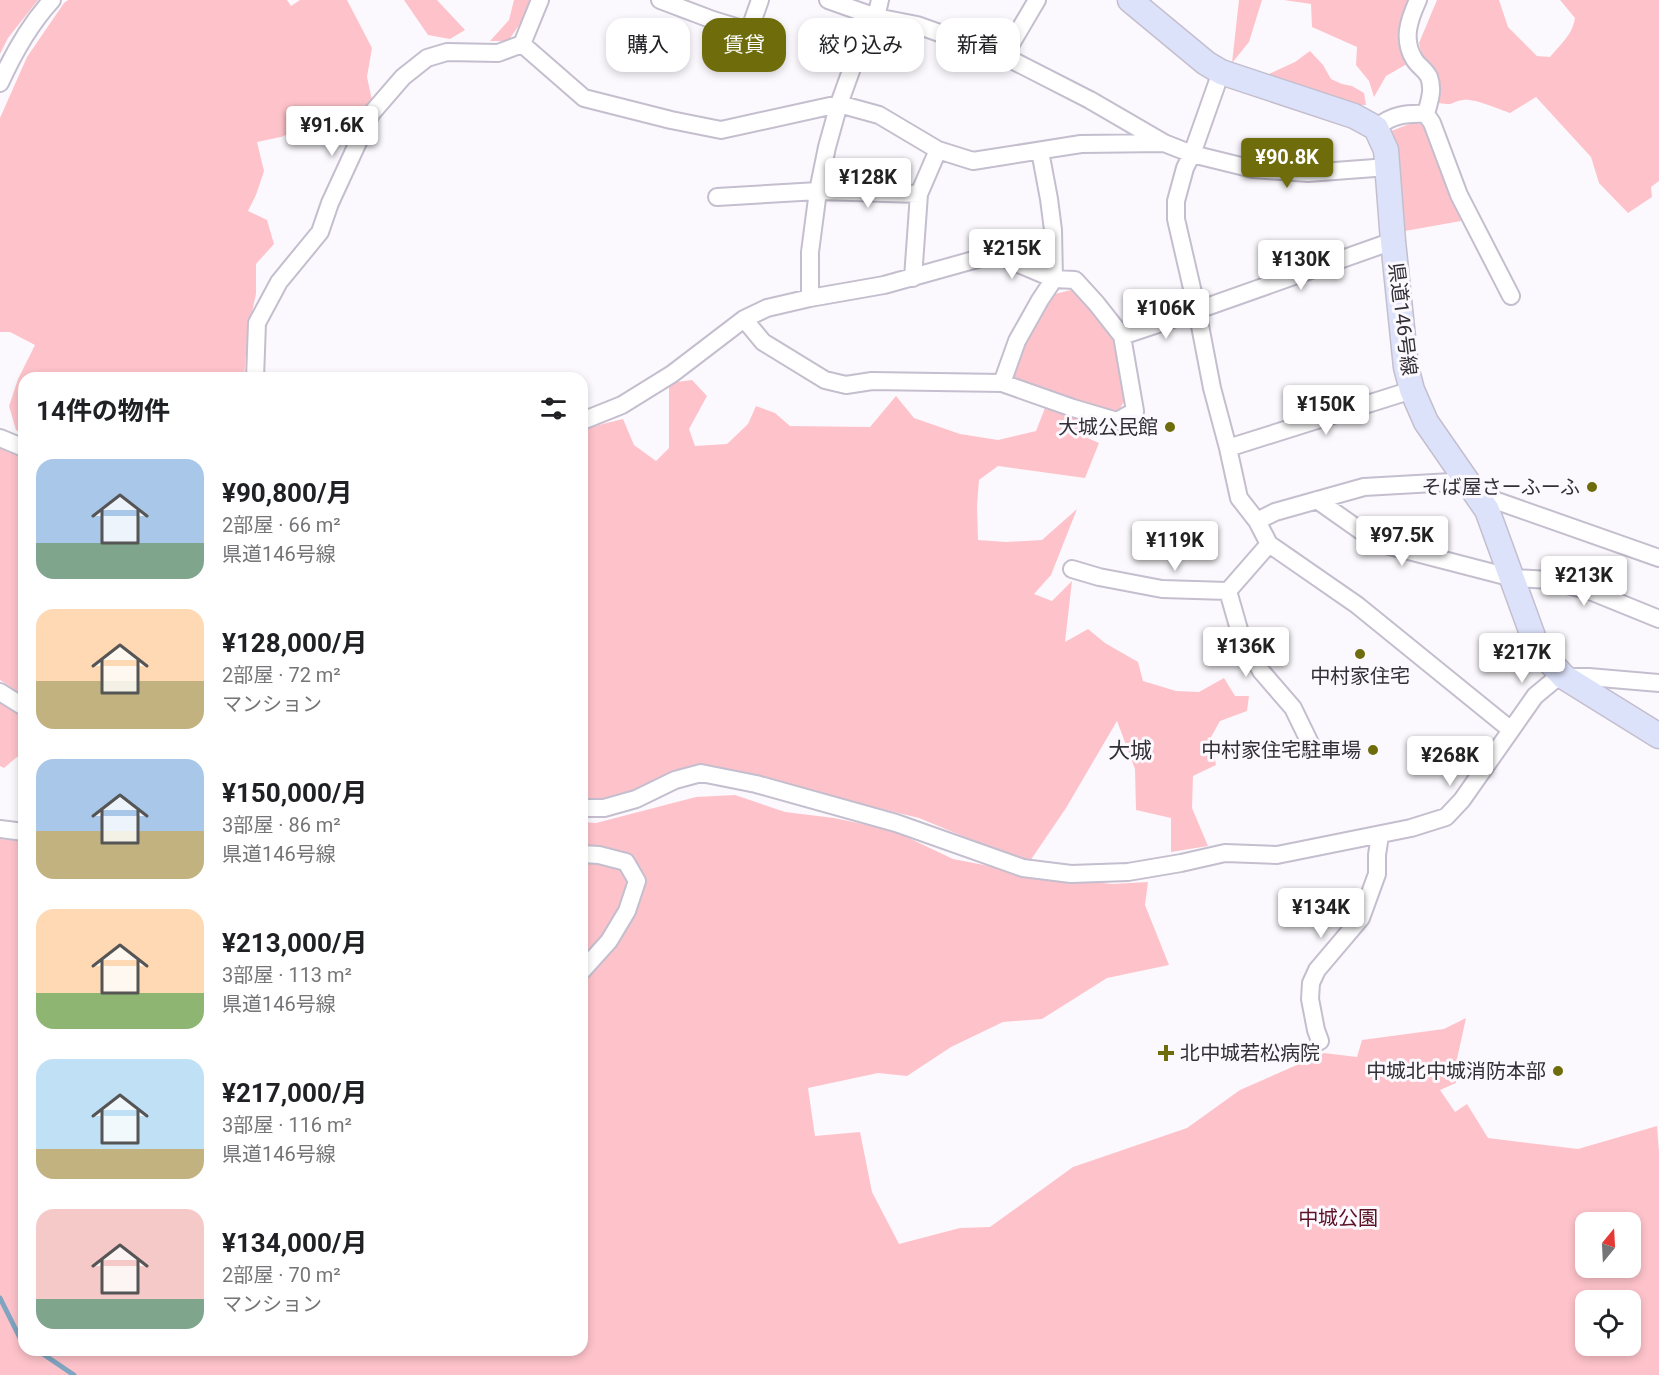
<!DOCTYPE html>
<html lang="ja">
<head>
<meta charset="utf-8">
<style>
	:root { --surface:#fff; --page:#f6f6f6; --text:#202124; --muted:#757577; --accent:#6e6c0b }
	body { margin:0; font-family:Roboto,"Noto Sans JP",sans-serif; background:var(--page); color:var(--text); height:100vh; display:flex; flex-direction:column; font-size:22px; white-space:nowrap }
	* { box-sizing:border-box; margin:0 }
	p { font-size:20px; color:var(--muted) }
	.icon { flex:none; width:33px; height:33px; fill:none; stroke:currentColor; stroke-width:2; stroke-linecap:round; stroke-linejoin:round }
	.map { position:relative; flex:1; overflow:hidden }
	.side { position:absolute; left:18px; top:372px; width:570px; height:984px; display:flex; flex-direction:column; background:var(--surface); border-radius:18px; box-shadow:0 3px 9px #0003 }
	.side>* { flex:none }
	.hud { position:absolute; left:606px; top:18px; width:570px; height:54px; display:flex; gap:12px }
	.needle { width:39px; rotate:18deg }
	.fabs { position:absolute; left:1575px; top:1212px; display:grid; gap:12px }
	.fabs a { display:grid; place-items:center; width:66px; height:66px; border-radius:12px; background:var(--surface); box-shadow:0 3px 9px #0003; font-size:30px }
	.price { position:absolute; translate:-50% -51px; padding:0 14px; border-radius:6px; background:#fff; color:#222; font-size:20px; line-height:39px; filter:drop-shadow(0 2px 3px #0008) }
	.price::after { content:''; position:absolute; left:50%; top:36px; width:18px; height:14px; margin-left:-9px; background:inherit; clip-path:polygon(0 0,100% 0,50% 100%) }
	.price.current { background:var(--accent); color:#fff }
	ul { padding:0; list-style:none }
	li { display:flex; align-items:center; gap:18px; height:150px; padding:0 18px }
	li span { display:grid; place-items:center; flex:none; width:168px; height:120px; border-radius:18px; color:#555 }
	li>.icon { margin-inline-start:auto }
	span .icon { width:72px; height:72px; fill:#fffc; stroke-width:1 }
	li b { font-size:26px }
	h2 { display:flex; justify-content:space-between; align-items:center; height:72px; padding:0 18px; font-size:26px }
	.chip { padding:0 21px; border-radius:18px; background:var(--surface); box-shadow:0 3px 9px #0003; font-size:21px; line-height:54px }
	.chip.current { background:var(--accent); color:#fff }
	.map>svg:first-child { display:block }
	.green { fill:#fec3ca; fill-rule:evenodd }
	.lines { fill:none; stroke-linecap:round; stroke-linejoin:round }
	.stream { stroke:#80a5c1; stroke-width:5 }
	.minor-casing { stroke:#c4bece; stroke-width:20 }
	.secondary-casing { stroke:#c4bece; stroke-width:27 }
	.minor { stroke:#fff; stroke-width:16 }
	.secondary { stroke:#dce2fa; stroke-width:24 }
	.poi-dot { fill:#6e6c0b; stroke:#fbf9fd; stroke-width:2 }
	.labels { text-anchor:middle; stroke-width:6; stroke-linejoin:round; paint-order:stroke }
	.street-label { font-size:20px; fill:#323036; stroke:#fbf9fd }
	.poi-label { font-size:20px; fill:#323036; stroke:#fbf9fd; text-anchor:end }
	.park-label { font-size:20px; fill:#5d1226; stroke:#fbf9fd }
	.quarter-label { font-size:22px; fill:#323036; stroke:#fbf9fd }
</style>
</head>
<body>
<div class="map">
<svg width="1659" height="1375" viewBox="0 0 1659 1375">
	<rect width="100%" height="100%" fill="#fbf9fd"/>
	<path class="green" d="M0 0H38L8 38 0 54Z
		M68 0H287L291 6 300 0H347L372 48 367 77 372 100 347 135 322 139 304 127 281 137 257 142 264 171 256 195 248 211 267 220 274 244 256 264V294L248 330 244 378H24V434L16 430 9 406 18 379 35 345 10 332H0V118L27 57 64 3Z
		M404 0H437L465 30 450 39 428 35Z
		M514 0H532L525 17 508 41H490L509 20Z
		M1239 0H1262L1249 42 1232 63Z
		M1284 0H1411L1402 51 1407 64 1386 76 1374 97 1369 81 1356 65 1357 47 1312 27 1311 4Z
		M1437 0H1499L1508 27 1537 56 1550 57C1560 45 1573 34 1575 18L1560 0H1659V181L1651 187 1652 197 1628 213 1599 183 1591 157 1536 97 1510 113C1498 109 1474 98 1463 100 1450 102 1455 106 1439 103V83L1423 61 1419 43Z
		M1310 51 1323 65 1331 79 1342 84 1352 86 1364 93 1366 105H1350L1277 82 1269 74 1295 62Z
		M1412 123 1426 124 1461 221 1405 231 1397 181 1398 158 1391 131Z
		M1071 290 1088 303 1115 334 1125 399 1117 415 1011 380 1026 342 1055 294Z
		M692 380 707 396 689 429 695 446 727 444 748 424 756 406 775 413 790 426 870 427 896 396 914 418 960 434 998 440 1036 431 1045 408 1088 422 1083 436 1099 443 1085 478 998 466 979 480 977 506 978 540 1006 542 1042 540 1077 509 1051 575 1034 594 1052 601 1072 581 1065 642 1088 629 1105 643 1138 662 1143 681 1176 691 1199 692 1224 678 1235 696H1249L1247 711 1220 721 1211 737 1216 765 1193 776 1192 808 1208 846 1171 852V818L1136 810 1135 769 1117 721 1066 808 1030 861 991 848 919 818 700 765 683 768 643 789 605 799H582V429L623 419 634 445 656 461 669 448V383Z
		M0 448 8 452 24 456V696L0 680Z
		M0 702 24 717V760L17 757 4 768 0 766Z
		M735 795 785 812 834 818 892 830 953 859 1042 876 1112 884 1148 882 1145 905 1169 965 1107 978 1042 1019 1003 1022 951 1047 907 1076 878 1073 808 1088 815 1136 860 1132 872 1192 899 1244 960 1228 990 1227 1073 1167 1187 1128 1240 1090 1324 1053 1357 1057 1362 1040 1444 1029 1466 1018 1457 1059 1456 1083 1440 1090 1455 1112 1467 1104 1488 1138 1578 1149 1657 1126 1659 1152V1375H0V839L24 841V1350H582V822L596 823 696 797ZM1586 1222H1630V1268H1586ZM1586 1300H1630V1346H1586Z"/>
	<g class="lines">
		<path class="stream" d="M0 1298 20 1338 24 1341
			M37 1350 74 1375"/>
		<defs>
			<path id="minor" d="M660 0 713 20 749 31 760 0
				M828 0 876 17 917 25 1004 56 1090 100 1164 143 1192 154 1253 169 1308 173 1388 167
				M1418 0C1409 20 1402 39 1414 59 1418 66 1426 70 1429 77 1434 90 1429 102 1426 114
				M522 44 584 98 671 120 721 130 839 104 879 115 938 150 973 161 1081 144 1164 143
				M1004 56 1037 0
				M1221 72 1192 154 1185 168 1176 201V219L1197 310 1212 388 1228 448 1239 498 1257 521 1269 544 1357 605 1511 730
				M0 83C14 52 29 25 52 0
				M1376 128C1391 115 1406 113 1426 114L1432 123 1459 195 1511 296
				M717 197 818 191 919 194
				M913 278 919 194 938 150
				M810 298V252L818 191 827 147 839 104 852 68 876 17 880 0
				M744 319 763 342 825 380 846 385 872 381 1002 383 1017 341 1040 300 1054 279 1075 280 1096 303 1122 336 1135 411 1117 421 1073 408 1002 383
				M1122 336 1164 322 1393 241
				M255 378 257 323 279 282 320 232 330 203 371 114 403 77 427 58 447 52 498 53 522 44 540 0
				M582 421 622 405 672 374 744 319 767 308 810 298 884 285 995 254 1054 279 1053 230 1049 199 1040 151
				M0 438 24 448
				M1228 448 1412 390
				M1479 496 1497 501 1659 558
				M1317 500 1378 543 1513 578 1550 580 1590 591 1659 619
				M1257 521 1275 512 1364 487 1469 481
				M1072 569 1099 577 1162 589 1228 591 1269 544
				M1228 591 1240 633 1261 671 1293 708 1311 745
				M0 692 24 707
				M582 808H604L636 799 675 780 701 773 756 784 896 823 1023 868 1071 874 1128 872 1181 863 1225 853 1277 855 1411 828 1446 817 1462 800 1535 696 1553 681 1564 677H1589L1659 683
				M0 829 24 832
				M582 854 599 855 626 862 637 881 627 911 609 941 582 971
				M1320 1041 1316 1030 1310 999 1311 983 1317 970 1361 918 1377 874V855L1380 835"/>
			<path id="secondary" d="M1130 0 1206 63 1221 72 1354 116 1376 128 1386 150 1393 241 1406 367 1412 390 1426 422 1487 510 1534 639 1549 661 1564 677 1659 736"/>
		</defs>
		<use href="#minor" class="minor-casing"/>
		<use href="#secondary" class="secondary-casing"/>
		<use href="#minor" class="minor"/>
		<use href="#secondary" class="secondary"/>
	</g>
	<g class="poi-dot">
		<circle cx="1170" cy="427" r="6"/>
		<circle cx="1592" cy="487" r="6"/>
		<circle cx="1360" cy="654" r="6"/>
		<circle cx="1373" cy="750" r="6"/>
		<path d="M1163 1044h6v6h6v6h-6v6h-6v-6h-6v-6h6z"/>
		<circle cx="1558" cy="1071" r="6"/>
	</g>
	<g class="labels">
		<g class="street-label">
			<text transform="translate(1403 319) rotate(83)" y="7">県道146号線</text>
		</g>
		<g class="poi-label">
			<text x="1158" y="434">大城公民館</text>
			<text x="1580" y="494">そば屋さーふーふ</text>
			<text x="1360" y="683" text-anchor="middle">中村家住宅</text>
			<text x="1361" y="757">中村家住宅駐車場</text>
			<text x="1180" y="1060" text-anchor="start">北中城若松病院</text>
			<text x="1546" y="1078">中城北中城消防本部</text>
		</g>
		<g class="park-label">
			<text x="1338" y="1225">中城公園</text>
		</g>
		<g class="quarter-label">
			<text x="1130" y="758">大城</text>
		</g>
	</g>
</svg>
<div class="fabs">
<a><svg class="needle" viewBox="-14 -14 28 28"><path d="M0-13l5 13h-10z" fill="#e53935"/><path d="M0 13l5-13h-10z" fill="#757577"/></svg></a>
<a><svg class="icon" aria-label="locate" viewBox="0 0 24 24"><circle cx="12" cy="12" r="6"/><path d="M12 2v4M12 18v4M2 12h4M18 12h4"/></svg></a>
</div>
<b class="price" style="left:332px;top:157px">¥91.6K</b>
<b class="price current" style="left:1287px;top:189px">¥90.8K</b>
<b class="price" style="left:868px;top:209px">¥128K</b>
<b class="price" style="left:1012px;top:280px">¥215K</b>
<b class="price" style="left:1301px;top:291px">¥130K</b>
<b class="price" style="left:1166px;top:340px">¥106K</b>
<b class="price" style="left:1326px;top:436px">¥150K</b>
<b class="price" style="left:1402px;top:567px">¥97.5K</b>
<b class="price" style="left:1175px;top:572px">¥119K</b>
<b class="price" style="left:1584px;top:607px">¥213K</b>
<b class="price" style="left:1246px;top:678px">¥136K</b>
<b class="price" style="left:1522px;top:684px">¥217K</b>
<b class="price" style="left:1450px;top:787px">¥268K</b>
<b class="price" style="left:1321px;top:939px">¥134K</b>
<div class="hud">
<a class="chip">購入</a>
<a class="chip current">賃貸</a>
<a class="chip">絞り込み</a>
<a class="chip">新着</a>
</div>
<section class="side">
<h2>14件の物件<svg class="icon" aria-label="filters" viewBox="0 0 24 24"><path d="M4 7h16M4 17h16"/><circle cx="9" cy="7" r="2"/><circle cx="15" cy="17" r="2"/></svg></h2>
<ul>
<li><span style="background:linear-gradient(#a9c7e8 70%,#7fa58c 0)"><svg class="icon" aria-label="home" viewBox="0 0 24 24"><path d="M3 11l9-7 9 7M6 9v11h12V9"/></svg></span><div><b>¥90,800/月</b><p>2部屋 · 66 m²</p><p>県道146号線</p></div></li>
<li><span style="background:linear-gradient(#ffd9b3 60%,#c2b280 0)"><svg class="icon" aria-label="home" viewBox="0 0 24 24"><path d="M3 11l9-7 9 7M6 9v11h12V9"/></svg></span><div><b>¥128,000/月</b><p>2部屋 · 72 m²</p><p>マンション</p></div></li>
<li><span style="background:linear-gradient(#a9c7e8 60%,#c2b280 0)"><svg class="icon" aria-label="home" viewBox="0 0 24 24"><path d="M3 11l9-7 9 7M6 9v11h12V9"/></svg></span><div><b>¥150,000/月</b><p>3部屋 · 86 m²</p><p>県道146号線</p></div></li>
<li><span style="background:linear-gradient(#ffd9b3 70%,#8fb573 0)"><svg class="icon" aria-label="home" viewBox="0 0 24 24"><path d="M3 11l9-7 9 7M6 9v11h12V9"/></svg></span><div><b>¥213,000/月</b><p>3部屋 · 113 m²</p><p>県道146号線</p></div></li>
<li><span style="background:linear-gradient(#bfe0f5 75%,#c2b280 0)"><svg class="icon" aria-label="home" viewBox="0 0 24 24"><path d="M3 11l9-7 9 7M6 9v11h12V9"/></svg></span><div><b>¥217,000/月</b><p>3部屋 · 116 m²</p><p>県道146号線</p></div></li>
<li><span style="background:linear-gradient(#f6c9c9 75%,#7fa58c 0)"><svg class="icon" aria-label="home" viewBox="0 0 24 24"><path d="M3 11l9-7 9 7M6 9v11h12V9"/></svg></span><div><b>¥134,000/月</b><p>2部屋 · 70 m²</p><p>マンション</p></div></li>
</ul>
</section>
</div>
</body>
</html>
